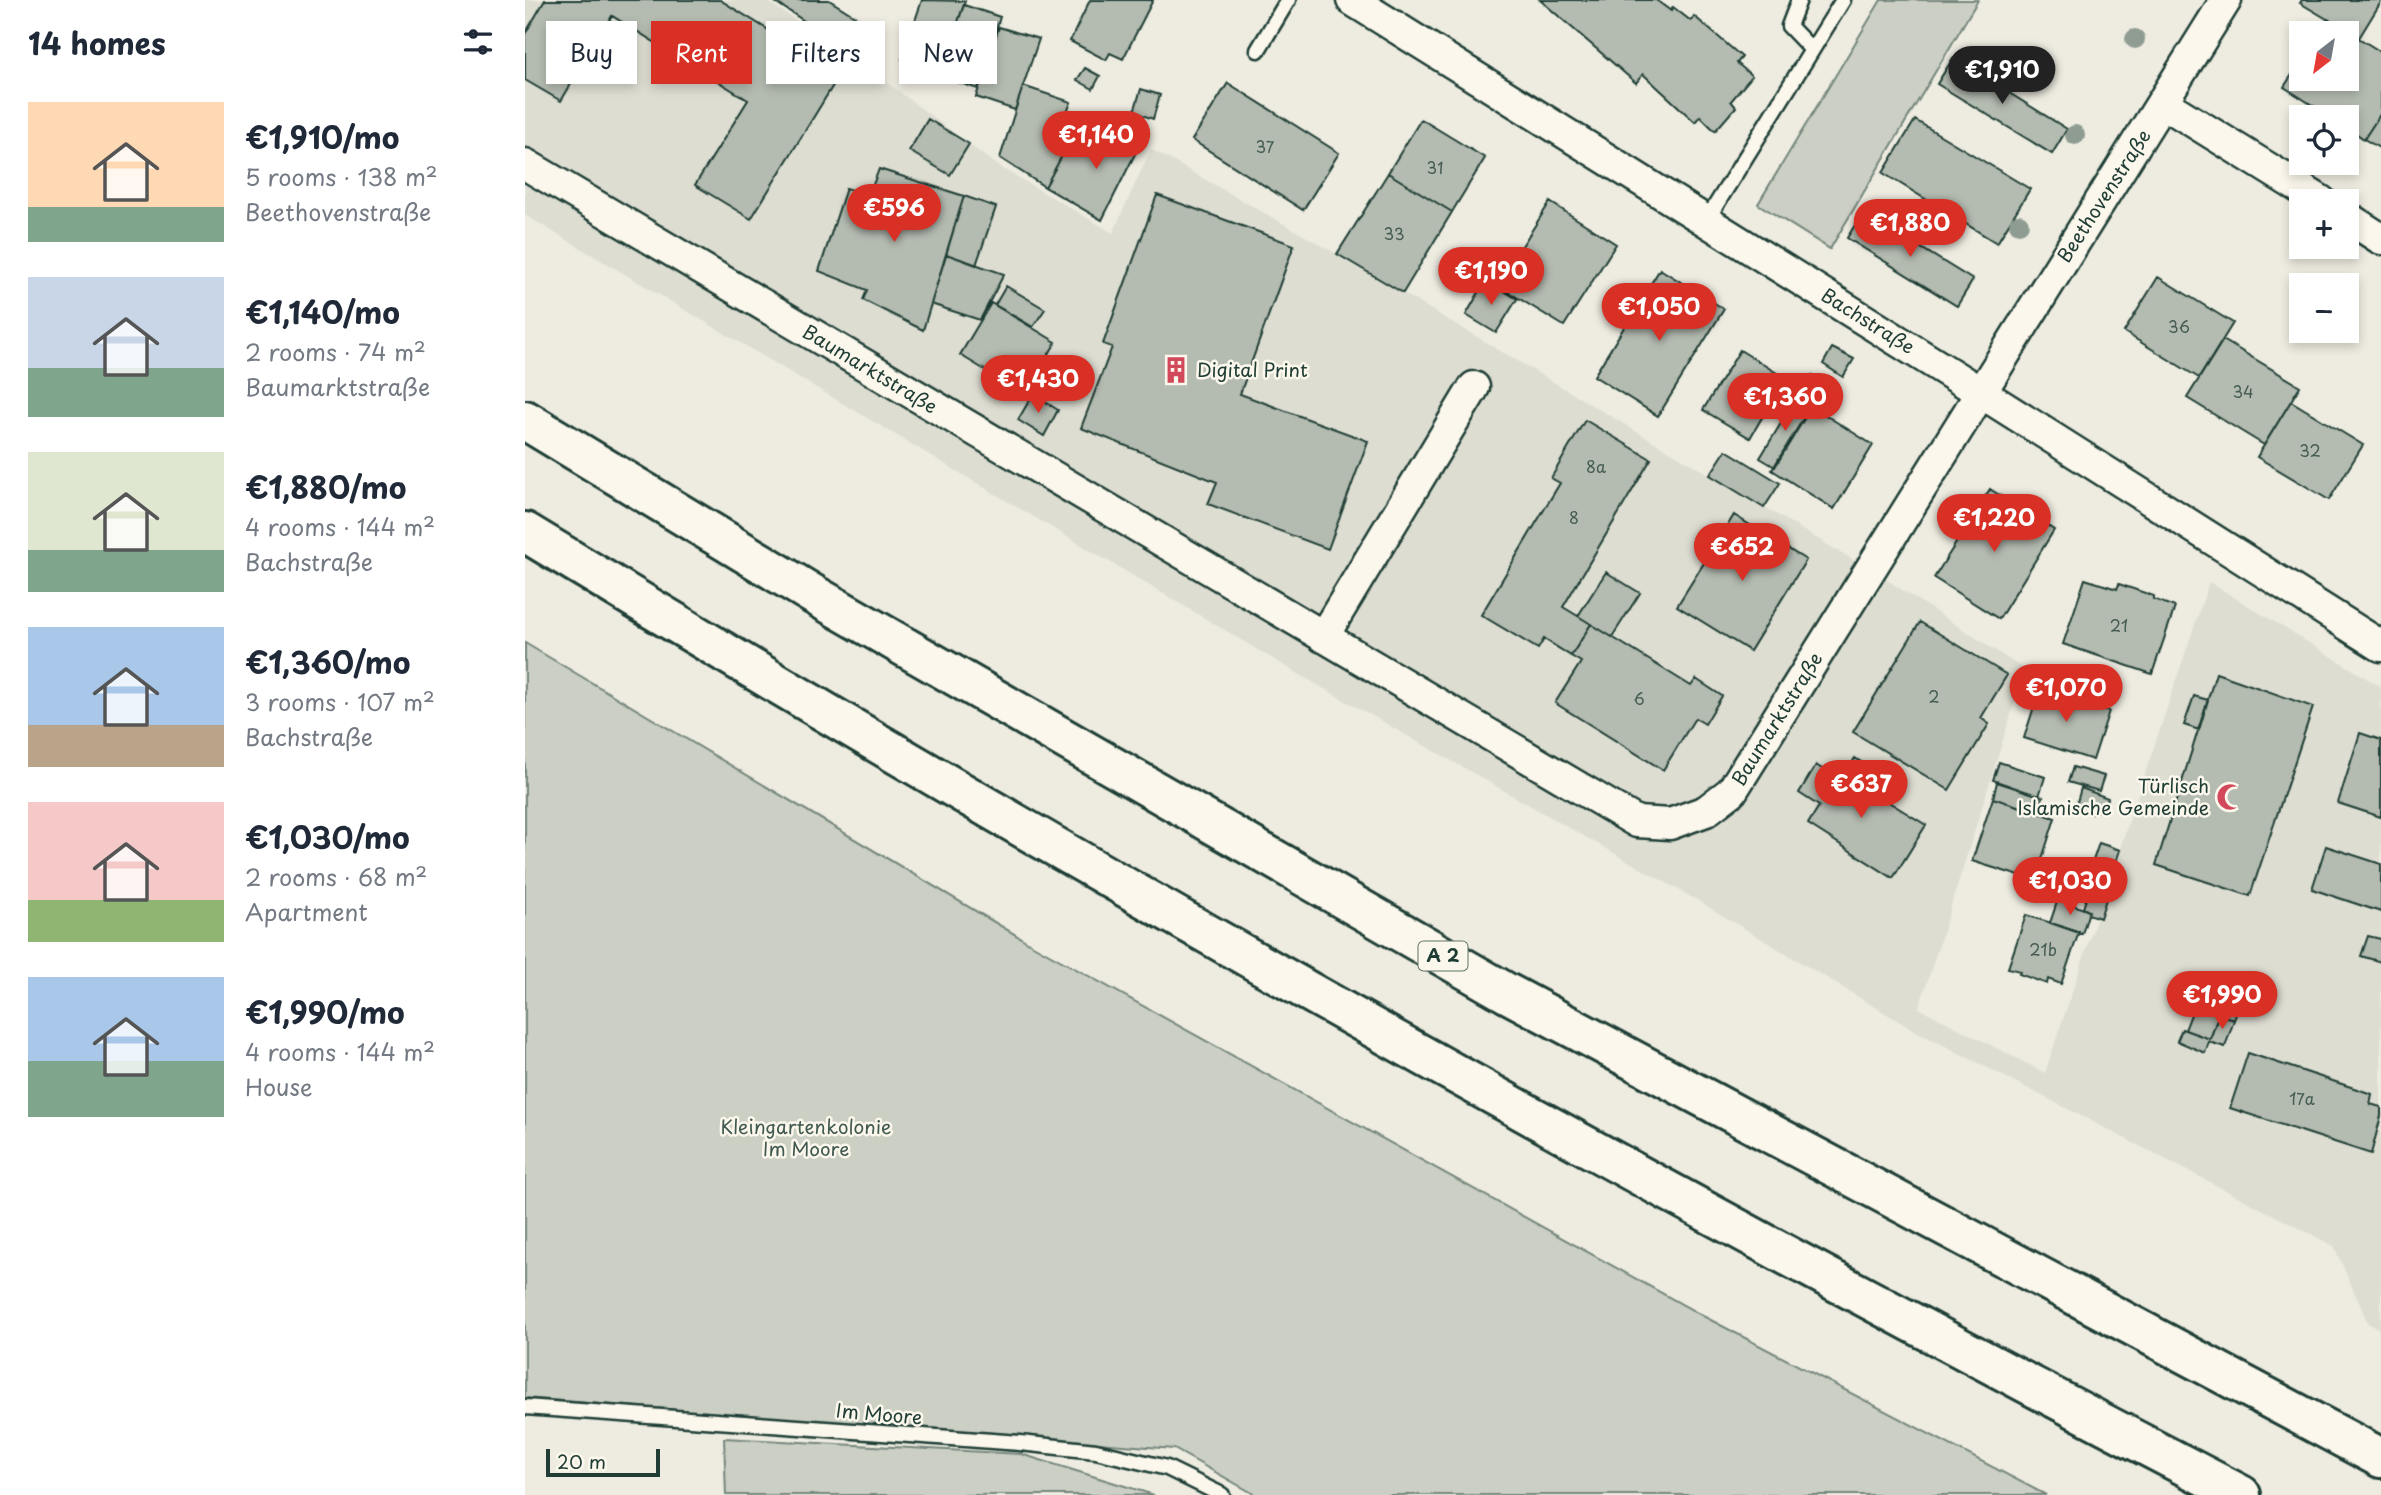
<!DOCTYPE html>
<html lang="en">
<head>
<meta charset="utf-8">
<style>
	:root { --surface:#fff; --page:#f2f2f3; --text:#1f2937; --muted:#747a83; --accent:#d93025 }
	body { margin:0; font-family:"Playpen Sans",sans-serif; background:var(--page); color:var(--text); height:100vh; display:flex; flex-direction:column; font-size:26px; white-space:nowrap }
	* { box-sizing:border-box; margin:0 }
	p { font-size:23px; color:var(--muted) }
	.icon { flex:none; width:38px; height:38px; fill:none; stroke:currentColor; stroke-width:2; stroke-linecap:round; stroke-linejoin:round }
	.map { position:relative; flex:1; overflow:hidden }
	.sheet { display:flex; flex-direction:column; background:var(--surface); width:525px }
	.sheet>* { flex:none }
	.banner { position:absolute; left:21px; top:21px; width:665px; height:63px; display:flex; gap:14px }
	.needle { width:46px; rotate:211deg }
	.fabs { position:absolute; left:1764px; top:21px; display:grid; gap:14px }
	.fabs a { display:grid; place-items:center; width:70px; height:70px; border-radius:0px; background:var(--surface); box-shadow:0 4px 10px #0003; font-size:35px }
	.scale { position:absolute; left:21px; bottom:18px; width:114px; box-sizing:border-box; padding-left:7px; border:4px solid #1f3d34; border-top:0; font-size:19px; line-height:24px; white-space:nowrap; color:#1f3d34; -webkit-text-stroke:5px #fbf7ec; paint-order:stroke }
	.price { position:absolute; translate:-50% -60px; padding:0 16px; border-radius:24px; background:var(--accent); color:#fff; font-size:23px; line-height:46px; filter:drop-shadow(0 2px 4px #0008) }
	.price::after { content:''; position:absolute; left:50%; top:42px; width:21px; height:16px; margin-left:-10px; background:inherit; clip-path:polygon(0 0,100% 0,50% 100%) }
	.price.current { background:#222; color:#fff }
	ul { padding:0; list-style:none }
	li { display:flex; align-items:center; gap:21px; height:175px; padding:0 28px }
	li span { display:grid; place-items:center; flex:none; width:196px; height:140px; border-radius:0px; color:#555 }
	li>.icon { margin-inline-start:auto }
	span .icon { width:84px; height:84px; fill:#fffc; stroke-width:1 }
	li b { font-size:30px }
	h2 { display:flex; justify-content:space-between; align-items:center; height:84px; padding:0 28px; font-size:30px }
	.pill { padding:0 24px; border-radius:0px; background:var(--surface); box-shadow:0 4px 10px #0003; font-size:24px; line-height:63px }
	.pill.current { background:var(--accent); color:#fff }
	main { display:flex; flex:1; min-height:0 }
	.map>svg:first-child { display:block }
	.built { fill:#ddddd2 }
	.green { fill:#cbcfc4; stroke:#75867c; stroke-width:2 }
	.building { fill:#b4bbb0; stroke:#1f3d34; stroke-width:2 }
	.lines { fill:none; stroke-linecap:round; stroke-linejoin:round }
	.lane-casing { stroke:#1f3d34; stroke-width:19 }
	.street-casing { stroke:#1f3d34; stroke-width:35 }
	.highway-casing { stroke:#1f3d34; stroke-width:44 }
	.lane { stroke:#fbf7ec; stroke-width:14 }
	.street { stroke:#fbf7ec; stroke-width:30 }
	.highway { stroke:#fbf7ec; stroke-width:38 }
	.tree { fill:#8f9c92 }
	.labels { text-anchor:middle; stroke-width:5; stroke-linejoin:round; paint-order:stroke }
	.number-label { font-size:16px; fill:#445c53 }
	.shield { fill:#fbf7ec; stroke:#61756b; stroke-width:2 }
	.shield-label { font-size:18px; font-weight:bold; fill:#1f3d34 }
	.street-label { font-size:19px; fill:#1f3d34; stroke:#fbf7ec }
	.poi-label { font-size:19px; fill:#1f3d34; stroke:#fbf7ec; text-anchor:start }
	.park-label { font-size:19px; fill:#415a51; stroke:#fbf7ec }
</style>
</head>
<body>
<main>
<section class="sheet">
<h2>14 homes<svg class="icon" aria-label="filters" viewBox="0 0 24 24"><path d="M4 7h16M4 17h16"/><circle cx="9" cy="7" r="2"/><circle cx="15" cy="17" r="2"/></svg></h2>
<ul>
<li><span style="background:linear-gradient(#ffd9b3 75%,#7fa58c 0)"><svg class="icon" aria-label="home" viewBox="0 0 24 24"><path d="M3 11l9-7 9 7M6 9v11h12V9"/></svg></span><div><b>€1,910/mo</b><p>5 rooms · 138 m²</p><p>Beethovenstraße</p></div></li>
<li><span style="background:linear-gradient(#c9d6e8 65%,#7fa58c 0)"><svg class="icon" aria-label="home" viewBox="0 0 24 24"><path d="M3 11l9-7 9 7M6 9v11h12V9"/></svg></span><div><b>€1,140/mo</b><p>2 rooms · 74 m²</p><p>Baumarktstraße</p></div></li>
<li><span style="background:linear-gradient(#dfe7d0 70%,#7fa58c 0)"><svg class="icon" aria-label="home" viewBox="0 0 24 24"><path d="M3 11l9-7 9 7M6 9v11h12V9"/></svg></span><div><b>€1,880/mo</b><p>4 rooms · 144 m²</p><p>Bachstraße</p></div></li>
<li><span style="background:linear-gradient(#a9c7e8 70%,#b9a48a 0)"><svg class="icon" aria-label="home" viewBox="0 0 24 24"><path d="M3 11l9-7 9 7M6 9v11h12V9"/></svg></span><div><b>€1,360/mo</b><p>3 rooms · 107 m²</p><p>Bachstraße</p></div></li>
<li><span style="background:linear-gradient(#f6c9c9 70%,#8fb573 0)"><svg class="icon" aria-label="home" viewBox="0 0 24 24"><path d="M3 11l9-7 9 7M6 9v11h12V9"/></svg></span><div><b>€1,030/mo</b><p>2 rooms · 68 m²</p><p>Apartment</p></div></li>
<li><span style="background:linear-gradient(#a9c7e8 60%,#7fa58c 0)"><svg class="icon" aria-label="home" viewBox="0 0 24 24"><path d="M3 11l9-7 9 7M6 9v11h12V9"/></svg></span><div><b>€1,990/mo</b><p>4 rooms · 144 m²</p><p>House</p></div></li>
</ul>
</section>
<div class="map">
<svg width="1856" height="1495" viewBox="0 0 1856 1495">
	<rect width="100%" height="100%" fill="#eeece1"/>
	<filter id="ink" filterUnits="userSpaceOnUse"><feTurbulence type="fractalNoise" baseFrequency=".0143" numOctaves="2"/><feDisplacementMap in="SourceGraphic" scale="14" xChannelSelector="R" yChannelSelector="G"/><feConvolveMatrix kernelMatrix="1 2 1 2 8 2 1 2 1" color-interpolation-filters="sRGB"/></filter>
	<g filter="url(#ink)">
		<path class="built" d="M0 0H240L328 57 470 164 588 233 626 149 812 254 1362 580 1500 670 1394 1008 1520 1073 1684 582 1856 687V1330L1843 1323 1809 1246 1387 1029 1175 902 777 676 0 215Z"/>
		<path class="green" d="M1356 0H1453L1305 249 1233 204Z
			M0 643 506 944 1180 1317 1521 1495H731L649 1449 0 1398Z
			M199 1438 496 1454 629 1495H201Z"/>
		<path class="building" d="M20 0H195L315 74 226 219 170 185 223 100 87 16 36 101 0 80V34Z
			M247 0H304L341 23 324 50Z
			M397 0 440 1 416 72 377 59Z
			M565 0H628L598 59 585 53 581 60 545 41Z
			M1015 0H1131L1146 11 1148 7 1166 21 1169 16 1217 57 1212 63 1227 76 1206 101 1211 107 1190 131 1175 116 1170 122 1118 74 1111 83Z
			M1777 0H1856V2L1834 38 1775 3Z
			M439 5 475 17 453 89 414 76Z
			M1803 19 1856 52V113L1839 139 1822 127V117H1806L1759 87 1776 61V79H1822V33H1794Z
			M474 27 514 39 490 110 451 97Z
			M1428 58 1542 129 1527 154 1412 84Z
			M560 68 575 76 568 89 552 80Z
			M703 83 814 153 778 210 667 140Z
			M498 86 546 102 533 137 544 143 520 187 475 158Z
			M616 89 635 95 628 119 609 112Z
			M1856 113V149L1839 139Z
			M403 119 444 144 425 175 384 151Z
			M896 119 960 158 927 212 863 173Z
			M1390 120 1505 189 1472 243 1358 173Z
			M587 121 619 136 577 220 520 187 544 143 570 158Z
			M354 169 439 196 398 330 338 300 342 290 294 271 321 188 344 195Z
			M863 173 927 212 878 293 812 254Z
			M632 195 769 245 715 394 843 441 803 549 683 504 692 482 556 428 587 347 578 344Z
			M439 196 471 207 451 265 421 254Z
			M1025 202 1091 244 1039 326 972 285Z
			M1338 212 1448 280 1432 306 1322 238Z
			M421 254 479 274 455 320 406 304Z
			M1135 269 1199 309 1133 416 1069 376Z
			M1633 277 1708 323 1674 378 1599 332Z
			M961 280 992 299 971 333 941 315Z
			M481 286 520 309 508 327 470 305Z
			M466 303 531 342 500 394 435 355Z
			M1698 340 1775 386 1739 445 1662 398Z
			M1307 348 1329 359 1318 377 1298 364Z
			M1215 350 1260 378 1225 438 1178 410Z
			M1287 375 1307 386 1294 406 1275 395Z
			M508 394 533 410 519 436 493 420Z
			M1270 400 1285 409 1250 467 1235 458Z
			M1766 401 1838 445 1804 500 1732 457Z
			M1286 406 1348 445 1309 509 1247 470Z
			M1060 420 1126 459 1038 607 1066 624 1046 656 1019 639 1013 649 956 615 1035 483 1026 478Z
			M1201 450 1255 483 1239 508 1185 475Z
			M1465 489 1529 530 1474 619 1409 578Z
			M1209 515 1281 560 1225 651 1152 606Z
			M1081 572 1115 593 1087 637 1053 616Z
			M1560 579 1592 589 1594 584 1629 596 1628 599 1650 607 1627 674 1538 644Z
			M1395 622 1482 675 1456 718 1464 724 1424 790 1328 732Z
			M1066 624 1166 686 1171 679 1197 696 1180 724 1170 718 1138 770 1030 703 1056 662 1046 656Z
			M1691 673 1788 707 1725 896 1631 865Z
			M1515 688 1584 711 1568 760 1499 738Z
			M1669 696 1683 700 1674 730 1659 725Z
			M1835 733 1856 740V817L1813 803Z
			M1330 758 1374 786 1364 802 1320 775Z
			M1474 762 1520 777 1514 796 1468 780Z
			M1291 765 1311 778 1315 772 1401 825 1368 878 1283 824 1294 806 1274 793Z
			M1548 767 1579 776 1574 791 1543 782Z
			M1472 782 1518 797 1513 813 1468 798Z
			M1556 788 1583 798 1578 813 1569 810 1567 814 1550 809Z
			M1468 798 1530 818 1510 881 1447 861Z
			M1574 843 1595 850 1580 894 1559 887Z
			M1801 846 1856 864V912L1787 889Z
			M1517 860 1551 872 1541 902 1506 890Z
			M1564 890 1582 896 1575 918 1563 914 1564 911 1558 908Z
			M1533 899 1564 911 1557 934 1525 923Z
			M1501 915 1554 932 1536 984 1523 979 1522 984 1494 974 1495 971 1483 968Z
			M1843 936 1856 939V962L1836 956Z
			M1695 989 1717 998 1709 1020 1688 1011Z
			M1670 1004 1694 1013 1685 1039 1660 1030Z
			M1694 1015 1709 1020 1700 1047 1684 1042Z
			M1657 1029 1685 1039 1680 1053 1652 1041Z
			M1723 1053 1847 1094 1845 1104 1856 1107V1116L1846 1154 1705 1108Z"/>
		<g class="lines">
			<defs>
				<path id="lane" d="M1274 0 1264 26 1287 50
					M733 50 763 0
					M1181 221 1318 0
					M0 1407 495 1443 571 1451 642 1468 697 1495"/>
				<path id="street" d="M827 0 1455 392 1856 646
					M1638 103 1796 201
					M0 164 1112 822 1145 824 1181 811 1207 791 1701 0
					M1822 217 1856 239
					M798 637 949 387"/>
				<path id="highway" d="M0 420 291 596 982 993 1856 1458
					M0 532C560 873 1133 1194 1716 1495"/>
			</defs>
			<use href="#lane" class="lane-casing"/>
			<use href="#street" class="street-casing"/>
			<use href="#highway" class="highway-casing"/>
			<use href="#lane" class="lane"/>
			<use href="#street" class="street"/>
			<use href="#highway" class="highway"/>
		</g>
		<g class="tree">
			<circle cx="1610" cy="39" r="10"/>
			<circle cx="1550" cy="135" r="10"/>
			<circle cx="1494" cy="224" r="10"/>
		</g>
	</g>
	<defs>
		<symbol id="building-bare" viewBox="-9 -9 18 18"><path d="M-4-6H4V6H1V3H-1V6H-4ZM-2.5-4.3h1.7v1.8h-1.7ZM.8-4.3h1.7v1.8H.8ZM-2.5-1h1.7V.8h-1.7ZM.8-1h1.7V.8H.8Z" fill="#d1495b" stroke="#fbf7ec" stroke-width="2.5" paint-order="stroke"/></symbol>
		<symbol id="mosque-bare" viewBox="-9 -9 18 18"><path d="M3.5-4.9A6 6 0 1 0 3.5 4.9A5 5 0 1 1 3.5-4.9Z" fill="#d1495b" stroke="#fbf7ec" stroke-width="2.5" paint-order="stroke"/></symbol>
	</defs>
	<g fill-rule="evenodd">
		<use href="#building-bare" x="632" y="351" width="38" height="38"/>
		<use href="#mosque-bare" x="1686" y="778" width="38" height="38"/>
	</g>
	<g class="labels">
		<g class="number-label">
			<text x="740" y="153">37</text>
			<text x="910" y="174">31</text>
			<text x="869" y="240">33</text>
			<text x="1654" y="333">36</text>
			<text x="1718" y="398">34</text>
			<text x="1785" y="457">32</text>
			<text x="1071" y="473">8a</text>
			<text x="1049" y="524">8</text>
			<text x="1594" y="632">21</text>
			<text x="1409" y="703">2</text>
			<text x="1114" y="705">6</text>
			<text x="1518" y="956">21b</text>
			<text x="1777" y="1105">17a</text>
		</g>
		<rect class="shield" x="893.5" y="941.5" width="49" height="29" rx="5"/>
		<g class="shield-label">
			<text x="918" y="962">A 2</text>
		</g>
		<g class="street-label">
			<text transform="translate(1579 196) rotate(-57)" y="7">Beethovenstraße</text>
			<text transform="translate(1343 321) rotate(32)" y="7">Bachstraße</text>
			<text transform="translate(345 369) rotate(31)" y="7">Baumarktstraße</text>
			<text transform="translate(1252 719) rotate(-58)" y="7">Baumarktstraße</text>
			<text transform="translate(354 1414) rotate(5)" y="7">Im Moore</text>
		</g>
		<g class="poi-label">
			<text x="672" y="377">Digital Print</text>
			<text x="1684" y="793" text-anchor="end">Türlisch<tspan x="1684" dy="22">Islamische Gemeinde</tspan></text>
		</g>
		<g class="park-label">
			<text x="281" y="1134">Kleingartenkolonie<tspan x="281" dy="22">Im Moore</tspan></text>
		</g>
	</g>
</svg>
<div class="fabs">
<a><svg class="needle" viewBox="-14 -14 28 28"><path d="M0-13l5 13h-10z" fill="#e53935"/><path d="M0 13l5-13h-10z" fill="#747a83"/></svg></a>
<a><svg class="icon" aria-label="locate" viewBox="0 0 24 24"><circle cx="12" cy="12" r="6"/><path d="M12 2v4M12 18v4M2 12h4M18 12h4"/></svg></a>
<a>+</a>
<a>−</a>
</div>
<div class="scale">20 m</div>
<b class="price current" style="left:1477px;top:106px">€1,910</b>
<b class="price" style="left:571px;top:171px">€1,140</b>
<b class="price" style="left:369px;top:244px">€596</b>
<b class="price" style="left:1385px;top:259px">€1,880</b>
<b class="price" style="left:966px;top:307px">€1,190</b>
<b class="price" style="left:1134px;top:343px">€1,050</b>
<b class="price" style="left:513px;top:415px">€1,430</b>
<b class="price" style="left:1260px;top:433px">€1,360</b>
<b class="price" style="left:1469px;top:554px">€1,220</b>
<b class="price" style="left:1217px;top:583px">€652</b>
<b class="price" style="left:1541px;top:724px">€1,070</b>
<b class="price" style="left:1336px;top:820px">€637</b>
<b class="price" style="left:1545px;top:917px">€1,030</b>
<b class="price" style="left:1697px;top:1031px">€1,990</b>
<div class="banner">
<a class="pill">Buy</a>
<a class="pill current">Rent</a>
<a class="pill">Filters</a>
<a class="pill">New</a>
</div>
</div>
</main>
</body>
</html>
